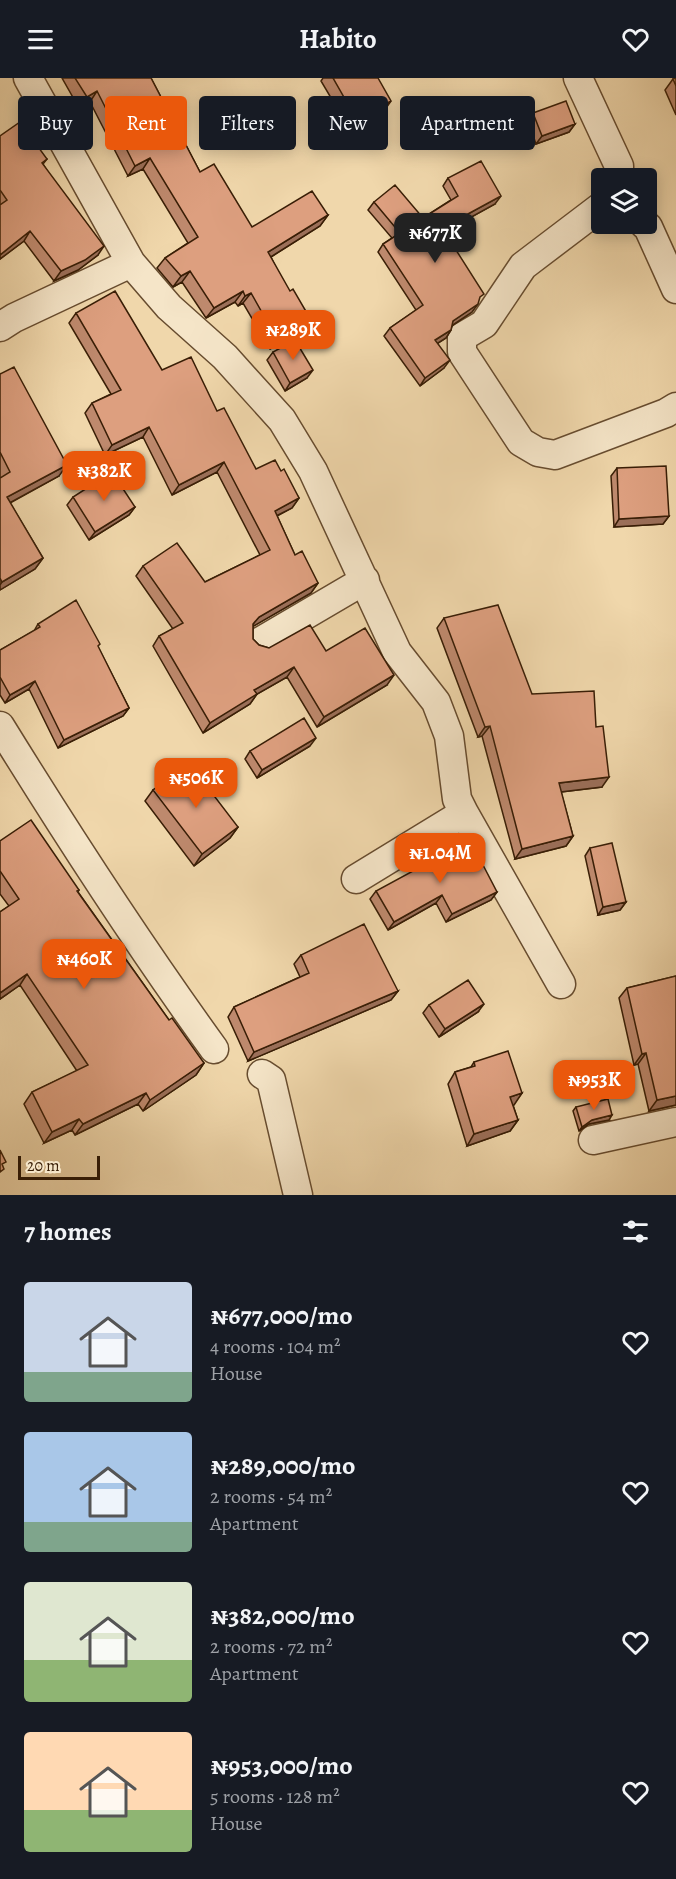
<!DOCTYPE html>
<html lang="en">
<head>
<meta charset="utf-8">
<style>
	:root { --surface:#171b24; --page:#20242c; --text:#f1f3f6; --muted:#9ea1a6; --accent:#ea580c }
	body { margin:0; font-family:Alegreya,serif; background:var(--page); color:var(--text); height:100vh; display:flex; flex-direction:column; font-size:22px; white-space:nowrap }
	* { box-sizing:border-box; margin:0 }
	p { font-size:20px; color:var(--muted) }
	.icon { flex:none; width:33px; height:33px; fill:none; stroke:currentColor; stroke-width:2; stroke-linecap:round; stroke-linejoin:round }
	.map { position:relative; height:1117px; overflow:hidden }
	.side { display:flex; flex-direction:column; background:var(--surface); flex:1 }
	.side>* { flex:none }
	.guide { position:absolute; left:18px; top:18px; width:640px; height:54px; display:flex; gap:12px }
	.tools { position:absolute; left:591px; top:90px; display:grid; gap:12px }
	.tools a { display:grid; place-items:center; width:66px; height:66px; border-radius:6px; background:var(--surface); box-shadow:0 3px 15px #0003; font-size:30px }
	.scale { position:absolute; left:18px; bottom:15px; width:82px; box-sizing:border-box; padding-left:6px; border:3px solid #391e06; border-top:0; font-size:16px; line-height:21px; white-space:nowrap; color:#391e06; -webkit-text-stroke:4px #f5e5c8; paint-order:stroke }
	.price { position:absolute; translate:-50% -51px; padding:0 14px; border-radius:12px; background:var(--accent); color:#fff; font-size:20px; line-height:39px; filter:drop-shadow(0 2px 3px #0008) }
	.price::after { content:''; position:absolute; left:50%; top:36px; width:18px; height:14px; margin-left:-9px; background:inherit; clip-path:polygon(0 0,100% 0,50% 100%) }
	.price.current { background:#222; color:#fff }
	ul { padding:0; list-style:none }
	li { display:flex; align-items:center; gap:18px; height:150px; padding:0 24px }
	li span { display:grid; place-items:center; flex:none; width:168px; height:120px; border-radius:6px; color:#555 }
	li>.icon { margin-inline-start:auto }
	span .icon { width:72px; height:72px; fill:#fffc; stroke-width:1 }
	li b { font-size:26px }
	h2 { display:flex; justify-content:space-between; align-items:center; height:72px; padding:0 24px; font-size:26px }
	.chip { padding:0 21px; border-radius:6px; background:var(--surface); box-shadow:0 3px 15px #0003; font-size:21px; line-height:54px }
	.chip.current { background:var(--accent); color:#fff }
	header { display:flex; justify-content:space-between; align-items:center; height:78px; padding:0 24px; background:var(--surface); font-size:27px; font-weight:700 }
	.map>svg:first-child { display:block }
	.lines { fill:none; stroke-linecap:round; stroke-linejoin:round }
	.minor-casing { stroke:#674c2f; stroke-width:31 }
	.minor { stroke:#f5e5c8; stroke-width:28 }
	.wall { fill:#be896d; stroke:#391e06; stroke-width:1.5 }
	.shaded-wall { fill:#9b6f59; stroke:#391e06; stroke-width:1.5 }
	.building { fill:#dd9f7f; stroke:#391e06; stroke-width:1.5 }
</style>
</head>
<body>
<header><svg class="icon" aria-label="menu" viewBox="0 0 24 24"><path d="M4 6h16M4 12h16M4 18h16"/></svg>Habito<svg class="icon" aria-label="heart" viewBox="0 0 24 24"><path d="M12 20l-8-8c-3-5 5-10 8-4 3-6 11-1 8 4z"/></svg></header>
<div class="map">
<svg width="676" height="1117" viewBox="0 0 676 1117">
	<rect width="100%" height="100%" fill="#f0d7ab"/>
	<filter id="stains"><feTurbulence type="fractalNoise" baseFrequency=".00333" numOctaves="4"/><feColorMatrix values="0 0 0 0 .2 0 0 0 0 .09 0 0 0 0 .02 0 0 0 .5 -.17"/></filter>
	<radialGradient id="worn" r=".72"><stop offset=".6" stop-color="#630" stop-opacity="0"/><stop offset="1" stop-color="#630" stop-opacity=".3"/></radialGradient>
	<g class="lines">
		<defs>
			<path id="minor" d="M28 0 131 185 169 229 225 279 282 342 313 393 397 574 436 624 449 658 457 721 464 735 356 801
				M578 0 619 88V100
				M602 128 523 188 484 246 462 259V274L521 364 538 374 555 377 666 335 676 329
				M644 146 648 149 676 211
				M0 249 14 240 131 185
				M261 563 365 502
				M0 648C68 758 138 866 214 971
				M464 735 561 906
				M262 996 271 1002 298 1117
				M593 1062 676 1044"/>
		</defs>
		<use href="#minor" class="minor-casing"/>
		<use href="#minor" class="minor"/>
	</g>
	<path class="wall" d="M62 0H151L200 94 252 149 328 137 320 148 271 179 304 252 270 271 243 225 238 228 235 224 206 240 182 204 173 209 157 190 165 180 188 165 143 91 128 98 90 24 79 30Z
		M323 0H378L384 33 350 52 321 3Z
		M676 0V37L665 12 673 1Z
		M533 35 575 46 569 54 536 66 528 43Z
		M0 58 47 81 43 86 98 177 78 192 54 203 24 163 0 181Z
		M448 100 495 126 444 154 478 224 472 234 452 248 451 252 446 260 438 265 444 290 420 308 384 258 390 250 416 232 378 174 383 166 392 160 368 132 374 124 423 140 451 122 443 108Z
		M76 235 162 292 217 333 256 391 281 393 299 420 292 430 277 438 295 477 318 505 311 515 253 548V561L259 567 269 570 326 573 387 607 317 649 287 599 257 616 250 626 203 655 153 568 159 558 173 551 136 498 143 488 205 504 260 477 217 394 172 417 143 359 105 377 85 335 92 325 111 316 69 245Z
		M273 274 307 300 285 313 267 282Z
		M0 296 59 398 10 425 43 480 35 491 0 512Z
		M617 390 669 438 663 446 614 449 611 398Z
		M73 419 135 429 129 437 89 462 67 427Z
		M444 540 532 616 596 649 602 709 561 714 573 758 566 768 515 781 482 658 478 659 437 550Z
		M38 546 98 569 129 630 123 638 58 670 29 611 5 625 0 617V572L34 553Z
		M310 668 257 700 245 681 250 673Z
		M153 712 238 749 230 760 194 788 145 723Z
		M0 763 79 812 78 814 169 942 204 985 196 997 143 1033 138 1026 75 1057 72 1052 44 1065 24 1026 32 1014 77 993 20 907 0 921V834L9 828 0 816Z
		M590 770 626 824 620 832 598 837 585 778Z
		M376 813 497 814 491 822 446 844 436 825 388 852 370 821Z
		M301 877 398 913 391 922 248 983 228 939 234 929 300 899 294 886Z
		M676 898V1027L649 1033 638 986 634 987 619 920 627 910Z
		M429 927 478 934 439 959 423 935Z
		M474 984 522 1015 513 1027 518 1042 510 1053 467 1068 448 1006 455 994 471 989Z
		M576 1029 609 1042 589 1046 579 1053 573 1033Z"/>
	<path class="shaded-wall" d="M97 13 90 24 79 30 87 19Z
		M391 23 384 33 350 52 357 42Z
		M575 46 569 54 536 66 542 58Z
		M150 80 143 91 128 98 135 88Z
		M501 118 495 126 437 158 442 150Z
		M328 137 320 148 261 185 268 174Z
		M30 153 24 163 0 181V177Z
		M104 168 98 177 78 192 54 203 61 193Z
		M190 193 182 204 173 209 181 198Z
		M243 213 235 224 206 240 214 230Z
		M251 215 243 225 238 228 245 218Z
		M478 226 472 234 448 250 453 243Z
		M311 242 304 252 270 271 277 261Z
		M451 252 446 260 430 270 435 262Z
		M450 282 444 290 420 308 425 300Z
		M313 292 307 300 285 313 290 305Z
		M149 349 143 359 105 377 112 367Z
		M224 384 217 394 172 417 179 407Z
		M67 387 59 398 0 430 7 419Z
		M299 420 292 430 268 442 275 433Z
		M135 429 129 437 89 462 95 454Z
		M669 438 663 446 614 449 619 441Z
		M43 480 35 491 0 512V507L2 504Z
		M318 505 311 515 252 549 253 546 259 539Z
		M294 589 287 599 257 616 250 626 203 655 210 645 254 612Z
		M394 597 387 607 317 649 324 639Z
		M35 603 29 611 5 625 10 617Z
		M129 630 123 638 58 670 64 662Z
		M490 648 482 658 478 659 485 649Z
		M316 660 310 668 257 700 262 692Z
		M609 699 602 709 552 715 559 705Z
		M238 749 230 760 194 788 202 776Z
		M573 758 566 768 515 781 522 771Z
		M497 814 491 822 446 844 452 836Z
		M442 817 436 825 388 852 394 844Z
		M626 824 620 832 598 837 603 829Z
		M27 896 20 907 0 921V915Z
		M398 913 391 922 248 983 254 974Z
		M484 926 478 934 439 959 445 951Z
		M646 975 638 986 634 987 642 976Z
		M204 985 196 997 143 1033 150 1022Z
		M146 1015 138 1026 75 1057 83 1046Z
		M522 1015 514 1027 502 1031 510 1019Z
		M676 1018V1027L649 1033 657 1022Z
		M612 1037 609 1042 589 1046 579 1053 582 1049 592 1042Z
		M79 1041 72 1052 44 1065 52 1054Z
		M518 1042 510 1053 467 1068 474 1056Z"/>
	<path class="building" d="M75 0H151L200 94 214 86 252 149 312 113 328 137 268 174 290 213 293 211 311 242 277 261 251 215 245 218 243 213 214 230 190 193 181 198 165 180 198 159 150 80 135 88 97 13 87 19Z
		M333 0H378L391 23 357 42Z
		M676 0V8L673 1Z
		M566 23 575 46 542 58 533 35Z
		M20 44 47 81 42 85 104 168 85 182 61 193 30 153 0 177V127L7 122 0 112V58Z
		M481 83 501 118 442 150 484 216 480 219 478 226 453 243 451 252 435 262 450 282 425 300 390 250 423 227 383 166 400 155 374 124 395 107 423 140 458 118 448 100Z
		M115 213 162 292 191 279 217 333 224 330 256 391 275 382 281 393 284 391 299 420 275 433 295 477 302 473 318 505 259 539 253 546V561L259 567 269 570 310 547 326 573 365 550 394 597 324 639 294 589 254 612 257 616 210 645 159 558 183 545 143 488 177 465 205 504 270 472 224 384 179 407 149 349 112 367 92 325 121 312 76 235Z
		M295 262 313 292 290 305 273 274Z
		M14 289 67 387 7 419 43 480 2 504 0 500V400L10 394 0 374V296Z
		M666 388 669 438 619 441 617 390Z
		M112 394 135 429 95 454 73 419Z
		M76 522 100 566 98 568 129 630 64 662 35 603 10 617 0 599V572L40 549 38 546Z
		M498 527 532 616 594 613 596 649 603 648 609 699 559 705 573 758 522 771 490 648 485 649 444 540Z
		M304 640 316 660 262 692 250 673Z
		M189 685 238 749 202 776 153 712Z
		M31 742 79 812 77 813 169 942 172 940 204 985 150 1022 146 1015 83 1046 79 1041 52 1054 32 1014 88 987 27 896 0 915V834L19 821 0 793V763Z
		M470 762 497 814 452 836 442 817 394 844 376 813Z
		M612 765 626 824 603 829 590 770Z
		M364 846 398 913 254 974 234 929 309 895 301 877Z
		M676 898V1018L657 1022 646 975 642 976 627 910Z
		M468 902 484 926 445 951 429 927Z
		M508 973 522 1015 510 1019 518 1042 474 1056 455 994 475 988 474 984Z
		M608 1021 612 1037 592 1042 582 1049 576 1029Z
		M0 1072 6 1084 2 1086 4 1091 0 1094Z"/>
	<rect width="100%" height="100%" filter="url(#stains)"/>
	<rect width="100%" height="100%" fill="url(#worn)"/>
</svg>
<div class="tools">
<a><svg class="icon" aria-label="layers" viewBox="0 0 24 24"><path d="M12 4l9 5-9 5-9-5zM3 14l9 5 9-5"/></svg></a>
</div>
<div class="scale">20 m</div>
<b class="price current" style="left:435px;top:186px">₦677K</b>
<b class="price" style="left:293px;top:283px">₦289K</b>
<b class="price" style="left:104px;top:424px">₦382K</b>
<b class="price" style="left:196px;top:731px">₦506K</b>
<b class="price" style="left:440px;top:806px">₦1.04M</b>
<b class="price" style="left:84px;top:912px">₦460K</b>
<b class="price" style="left:594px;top:1033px">₦953K</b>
<div class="guide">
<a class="chip">Buy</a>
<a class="chip current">Rent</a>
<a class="chip">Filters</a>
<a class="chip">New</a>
<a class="chip">Apartment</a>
</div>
</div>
<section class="side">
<h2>7 homes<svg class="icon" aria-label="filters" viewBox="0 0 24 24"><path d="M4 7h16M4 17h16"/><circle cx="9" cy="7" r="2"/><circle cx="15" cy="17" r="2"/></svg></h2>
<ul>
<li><span style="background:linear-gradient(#c9d6e8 75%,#7fa58c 0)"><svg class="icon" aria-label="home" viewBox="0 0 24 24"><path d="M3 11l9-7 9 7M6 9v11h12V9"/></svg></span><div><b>₦677,000/mo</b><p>4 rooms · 104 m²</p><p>House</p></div><svg class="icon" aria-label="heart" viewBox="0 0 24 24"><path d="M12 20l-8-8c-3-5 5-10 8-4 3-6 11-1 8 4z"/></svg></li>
<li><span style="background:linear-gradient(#a9c7e8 75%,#7fa58c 0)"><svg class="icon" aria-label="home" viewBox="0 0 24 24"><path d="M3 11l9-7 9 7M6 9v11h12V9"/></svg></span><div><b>₦289,000/mo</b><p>2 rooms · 54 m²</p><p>Apartment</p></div><svg class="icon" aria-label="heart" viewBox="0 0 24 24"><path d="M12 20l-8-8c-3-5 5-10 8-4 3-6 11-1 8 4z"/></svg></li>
<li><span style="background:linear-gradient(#dfe7d0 65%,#8fb573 0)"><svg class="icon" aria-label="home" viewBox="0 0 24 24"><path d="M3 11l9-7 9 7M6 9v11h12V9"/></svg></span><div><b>₦382,000/mo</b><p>2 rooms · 72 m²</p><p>Apartment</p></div><svg class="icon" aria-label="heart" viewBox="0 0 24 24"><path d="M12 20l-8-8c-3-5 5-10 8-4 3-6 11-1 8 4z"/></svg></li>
<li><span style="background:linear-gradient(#ffd9b3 65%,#8fb573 0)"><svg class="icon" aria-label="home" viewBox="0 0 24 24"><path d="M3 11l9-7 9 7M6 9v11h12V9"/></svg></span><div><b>₦953,000/mo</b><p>5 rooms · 128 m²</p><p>House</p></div><svg class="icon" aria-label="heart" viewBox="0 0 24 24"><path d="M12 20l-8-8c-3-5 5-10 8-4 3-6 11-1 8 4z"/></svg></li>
</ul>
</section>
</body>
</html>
